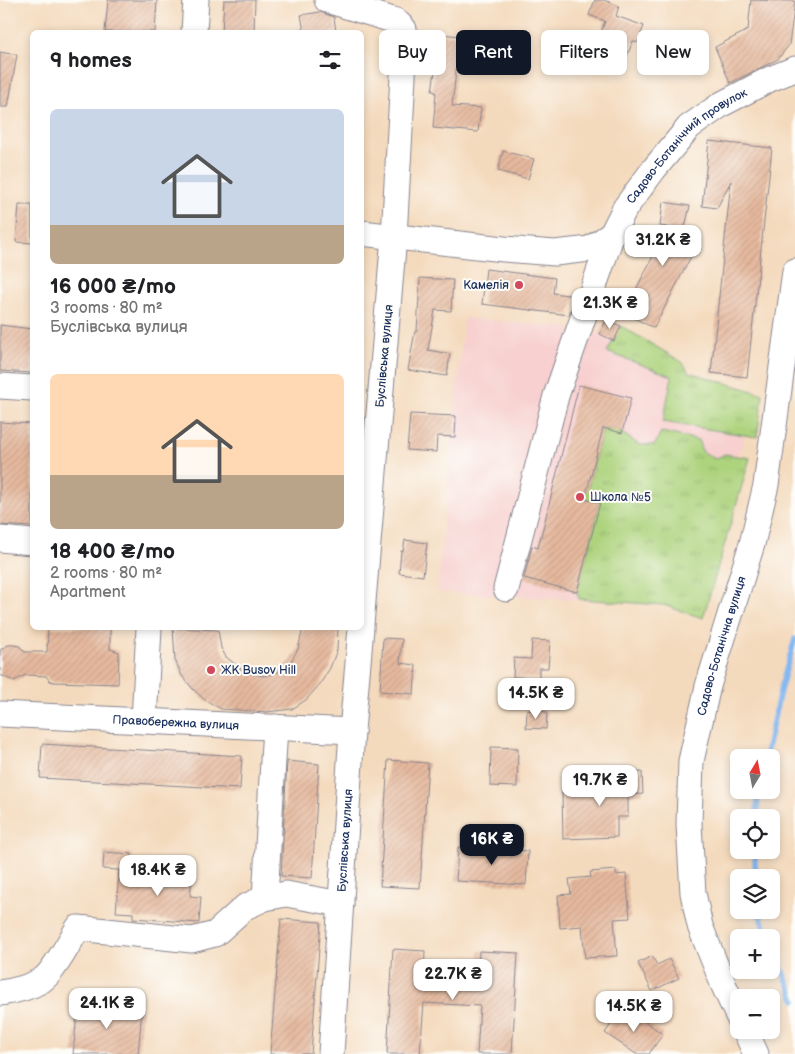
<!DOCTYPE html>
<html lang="en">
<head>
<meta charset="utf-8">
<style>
	:root { --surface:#fff; --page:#f2f2f2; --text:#202124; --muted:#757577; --accent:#111827 }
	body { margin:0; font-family:"Balsamiq Sans",sans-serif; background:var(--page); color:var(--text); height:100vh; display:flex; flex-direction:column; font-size:19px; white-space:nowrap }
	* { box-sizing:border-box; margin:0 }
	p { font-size:16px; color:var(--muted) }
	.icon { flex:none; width:28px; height:28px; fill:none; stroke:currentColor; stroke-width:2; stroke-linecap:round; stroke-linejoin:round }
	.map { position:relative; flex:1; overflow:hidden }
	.drawer { position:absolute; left:30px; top:30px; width:334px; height:600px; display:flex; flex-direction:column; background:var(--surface); border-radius:8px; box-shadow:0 2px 8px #0003 }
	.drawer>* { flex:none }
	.top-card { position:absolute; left:379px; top:30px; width:341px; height:45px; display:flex; gap:10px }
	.needle { width:32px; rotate:10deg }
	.fabs { position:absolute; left:730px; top:749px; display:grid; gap:10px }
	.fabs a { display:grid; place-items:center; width:50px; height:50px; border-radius:8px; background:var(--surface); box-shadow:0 2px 8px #0003; font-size:25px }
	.price { position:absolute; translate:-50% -42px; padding:0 11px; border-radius:10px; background:#fff; color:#222; font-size:16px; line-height:32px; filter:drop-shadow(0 1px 2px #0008) }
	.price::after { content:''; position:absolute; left:50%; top:30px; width:15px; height:11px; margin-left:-8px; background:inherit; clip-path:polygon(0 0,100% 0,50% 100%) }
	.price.current { background:var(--accent); color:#fff }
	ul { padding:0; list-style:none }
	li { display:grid; align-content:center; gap:10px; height:265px; padding:0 20px }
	li span { display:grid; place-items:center; height:155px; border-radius:8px; color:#555 }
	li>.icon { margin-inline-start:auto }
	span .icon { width:90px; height:90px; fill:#fffc; stroke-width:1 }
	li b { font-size:21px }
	h2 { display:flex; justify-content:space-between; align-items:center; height:60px; padding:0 20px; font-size:21px }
	.pill { padding:0 18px; border-radius:8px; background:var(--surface); box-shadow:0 2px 8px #0003; font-size:18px; line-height:45px }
	.pill.current { background:var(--accent); color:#fff }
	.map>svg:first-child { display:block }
	.built { fill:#f7d0cf }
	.grass { fill:url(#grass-tufts); stroke:#64816e }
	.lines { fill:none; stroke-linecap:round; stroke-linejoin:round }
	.stream { stroke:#83b8f1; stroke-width:5.5 }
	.building { fill:url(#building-hatch) }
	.minor-casing { stroke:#88848e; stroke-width:27 }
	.minor { stroke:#fff; stroke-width:25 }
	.poi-dot { fill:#d1495b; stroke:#fdfcf7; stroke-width:2 }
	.labels { text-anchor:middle; stroke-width:4; stroke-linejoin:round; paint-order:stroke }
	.street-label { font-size:12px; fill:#1b2f5e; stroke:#fdfcf7 }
	.poi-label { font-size:12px; fill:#1b2f5e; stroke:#fdfcf7; text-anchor:start }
</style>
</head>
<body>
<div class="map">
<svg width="795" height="1054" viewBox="0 0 795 1054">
	<defs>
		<pattern id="grass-tufts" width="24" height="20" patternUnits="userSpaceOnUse" patternTransform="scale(1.25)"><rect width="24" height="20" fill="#add37d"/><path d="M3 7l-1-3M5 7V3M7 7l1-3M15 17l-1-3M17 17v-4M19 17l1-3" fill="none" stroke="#94b56e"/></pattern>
		<pattern id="building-hatch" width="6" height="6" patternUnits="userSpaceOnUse" patternTransform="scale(1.25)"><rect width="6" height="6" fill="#e6b99e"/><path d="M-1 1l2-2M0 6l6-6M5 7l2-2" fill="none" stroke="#c59f8a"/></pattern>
	</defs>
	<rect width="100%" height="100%" fill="#fdfcf7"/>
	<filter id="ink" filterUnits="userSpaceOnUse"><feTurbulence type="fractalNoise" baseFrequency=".02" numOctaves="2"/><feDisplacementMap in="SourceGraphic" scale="10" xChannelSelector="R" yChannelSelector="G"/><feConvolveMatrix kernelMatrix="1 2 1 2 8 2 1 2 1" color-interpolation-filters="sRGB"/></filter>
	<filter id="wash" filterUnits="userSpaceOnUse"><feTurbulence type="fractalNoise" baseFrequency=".0096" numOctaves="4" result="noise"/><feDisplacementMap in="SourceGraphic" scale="20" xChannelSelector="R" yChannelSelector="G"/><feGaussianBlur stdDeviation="1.12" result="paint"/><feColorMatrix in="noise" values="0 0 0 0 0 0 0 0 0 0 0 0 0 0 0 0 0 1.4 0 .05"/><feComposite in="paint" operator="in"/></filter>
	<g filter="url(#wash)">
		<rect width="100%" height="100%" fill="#f4dabd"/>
		<path class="built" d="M464 318 570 328 599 334 606 320 621 326 682 362 689 372 737 386 729 432 744 435 743 446 738 456 725 454 663 605 437 592Z"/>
		<path class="grass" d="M621 326 682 362 689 372 763 394 757 437 663 422 672 376 607 352Z
			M603 428 622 433 639 445H655L661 432 698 440 702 451 715 459 725 454 750 458 703 618 663 605 579 599 577 592 600 503 585 499Z"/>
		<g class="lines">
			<path class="stream" d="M765 758 781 687 795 639
				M756 818 759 790
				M755 850V878
				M758 910 769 938
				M771 943 795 1000"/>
		</g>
		<g id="blocks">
			<path class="building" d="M108 0H157L155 32H105Z
				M224 0H255L254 32H222Z
				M595 0H604L619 6 616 16 644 26 637 43 633 41 627 56 597 44 605 21 589 15Z
				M751 0 795 1 789 45 778 59 730 83 715 47 748 30Z
				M320 12 334 17 336 32H304L301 15Z
				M441 34 460 36 452 106 481 108 478 132 433 128 436 92 432 91 435 71 422 70 424 51 439 53Z
				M0 52 17 55 8 107H0Z
				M709 141 772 148 747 377 711 373 731 181 717 208 702 206Z
				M503 151 534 159 528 179 498 171Z
				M663 202 690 206 683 235 698 243 654 328 624 313 668 227 660 226Z
				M19 205H32V243L16 242Z
				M486 269 555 278 553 293 575 296 569 315 482 304Z
				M420 278 453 280 451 311 435 310 428 350 450 354 447 376 408 370 415 331H417Z
				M606 320 621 326 614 341 600 334Z
				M0 325 32 329V373L0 371Z
				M579 385 631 398 622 433 603 428 585 499 600 503 577 592 524 578 532 546 538 548Z
				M410 414 456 416 455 437 437 436 436 452 407 450Z
				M0 422 32 424V527L0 525Z
				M405 540 427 543 423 576 399 573 401 551H403Z
				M48 628H110V649L119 652 118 684 54 682 50 681 46 676 26 675 14 681 0 675V650L8 645H13L19 646 25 652H47Z
				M173 628 218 630 221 648 226 657 246 673 264 676 279 672 291 661 298 649 303 628H338L337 650 330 668 320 684 306 700 292 709 267 712 221 709 205 700 194 690 182 676 175 660Z
				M383 638 402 639 400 663 416 665 414 694 380 691Z
				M532 640 550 641 548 668H539V678L513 677 514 658 531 659Z
				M527 710 547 712 546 729 526 728Z
				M42 744 242 756 240 789 40 778Z
				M491 747 518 748 517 787 490 786Z
				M388 760 428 763 420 888 380 886Z
				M287 761 319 764 312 878 281 876Z
				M642 772 643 794 628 795V817H617V837L563 839 562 792 603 791V774Z
				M458 847 528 851 526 885 456 881Z
				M104 852 132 854 130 871 103 869Z
				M616 870V875L626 874 630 918 614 919 617 956 585 958 582 926 560 928 558 895 571 894 569 879 591 877 590 872Z
				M119 871 192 877 190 896 201 897 199 923 133 918V913L116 912Z
				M281 919 321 922 311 1054H270Z
				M393 949 425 951 424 978 478 982 479 951 518 953 512 1054H477L480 1006 424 1003 420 1054H387Z
				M652 956 657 965 669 959 679 978 652 991 638 963Z
				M78 1004 142 1010 138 1054H73Z
				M623 1007 663 1034 649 1054H636L605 1033Z"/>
		</g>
	</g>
	<g filter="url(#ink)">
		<use href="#blocks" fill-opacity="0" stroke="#88848e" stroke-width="1"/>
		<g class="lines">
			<defs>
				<g id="minor">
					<path d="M327 0 396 21 404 29 405 41 394 236 361 625"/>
					<path d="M194 32 196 0"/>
					<path id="s1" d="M361 233 504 249 555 253 590 249 612 234 625 208 654 169 689 127 722 104 770 79 795 69"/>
					<path d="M0 386 32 388"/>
					<path d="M0 539 32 542"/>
					<path d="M506 589 556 396 612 234"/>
					<path id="s2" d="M0 714 352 731"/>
					<path d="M144 721 149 628"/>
					<path d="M265 898 275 727"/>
					<path d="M0 993C15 991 29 988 42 980 53 973 70 941 78 928L192 940 215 934 245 907 265 898 286 894 341 904"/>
					<path id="s3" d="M739 1018 724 986 700 926 693 893 689 824 691 761 708 686 752 544 766 485 795 271"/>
					<path d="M745 1030 756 1054"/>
					<path id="s4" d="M331 1054 352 731 361 628"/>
				</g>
			</defs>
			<use href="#minor" class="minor-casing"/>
			<use href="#minor" class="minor"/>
		</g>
	</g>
	<g class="poi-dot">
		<circle cx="519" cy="285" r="5"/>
		<circle cx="580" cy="497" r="5"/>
		<circle cx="211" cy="670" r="5"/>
	</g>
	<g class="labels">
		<g class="street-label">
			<text dy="4" stroke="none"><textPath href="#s1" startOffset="375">Садово-Ботанічний провулок</textPath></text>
			<text transform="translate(384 356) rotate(-85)" y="4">Буслівська вулиця</text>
			<text dy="4" stroke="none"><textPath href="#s3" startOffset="385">Садово-Ботанічна вулиця</textPath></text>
			<text dy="4" stroke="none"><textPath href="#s2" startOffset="176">Правобережна вулиця</textPath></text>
			<text dy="4" stroke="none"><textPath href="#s4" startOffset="214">Буслівська вулиця</textPath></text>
		</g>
		<g class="poi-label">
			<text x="509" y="289" text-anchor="end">Камелія</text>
			<text x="590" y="501">Школа №5</text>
			<text x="221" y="674">ЖК Busov Hill</text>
		</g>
	</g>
</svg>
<div class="fabs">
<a><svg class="needle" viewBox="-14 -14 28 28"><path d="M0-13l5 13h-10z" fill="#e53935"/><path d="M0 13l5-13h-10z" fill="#757577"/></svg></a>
<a><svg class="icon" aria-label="locate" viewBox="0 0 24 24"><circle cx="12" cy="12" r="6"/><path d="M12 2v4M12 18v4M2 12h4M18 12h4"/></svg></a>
<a><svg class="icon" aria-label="layers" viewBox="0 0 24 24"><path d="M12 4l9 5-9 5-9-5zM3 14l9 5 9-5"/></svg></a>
<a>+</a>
<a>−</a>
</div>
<b class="price" style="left:663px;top:267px">31.2K ₴</b>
<b class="price" style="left:610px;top:330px">21.3K ₴</b>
<b class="price" style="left:536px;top:720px">14.5K ₴</b>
<b class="price" style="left:600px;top:807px">19.7K ₴</b>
<b class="price current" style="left:492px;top:866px">16K ₴</b>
<b class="price" style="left:158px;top:897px">18.4K ₴</b>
<b class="price" style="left:453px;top:1001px">22.7K ₴</b>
<b class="price" style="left:107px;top:1030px">24.1K ₴</b>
<b class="price" style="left:634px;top:1033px">14.5K ₴</b>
<div class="top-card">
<a class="pill">Buy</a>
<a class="pill current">Rent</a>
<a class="pill">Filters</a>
<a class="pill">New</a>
</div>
<section class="drawer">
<h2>9 homes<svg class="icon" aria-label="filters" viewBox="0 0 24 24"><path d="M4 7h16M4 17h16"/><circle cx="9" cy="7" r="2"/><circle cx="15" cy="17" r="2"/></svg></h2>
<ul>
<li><span style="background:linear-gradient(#c9d6e8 75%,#b9a48a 0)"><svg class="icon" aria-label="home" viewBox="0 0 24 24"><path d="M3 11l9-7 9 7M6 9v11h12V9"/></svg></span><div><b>16 000 ₴/mo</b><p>3 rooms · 80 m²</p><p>Буслівська вулиця</p></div></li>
<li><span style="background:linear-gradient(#ffd9b3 65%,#b9a48a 0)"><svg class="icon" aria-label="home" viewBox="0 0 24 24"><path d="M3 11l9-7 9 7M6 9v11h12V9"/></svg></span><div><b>18 400 ₴/mo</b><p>2 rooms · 80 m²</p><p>Apartment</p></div></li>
</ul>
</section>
</div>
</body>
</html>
